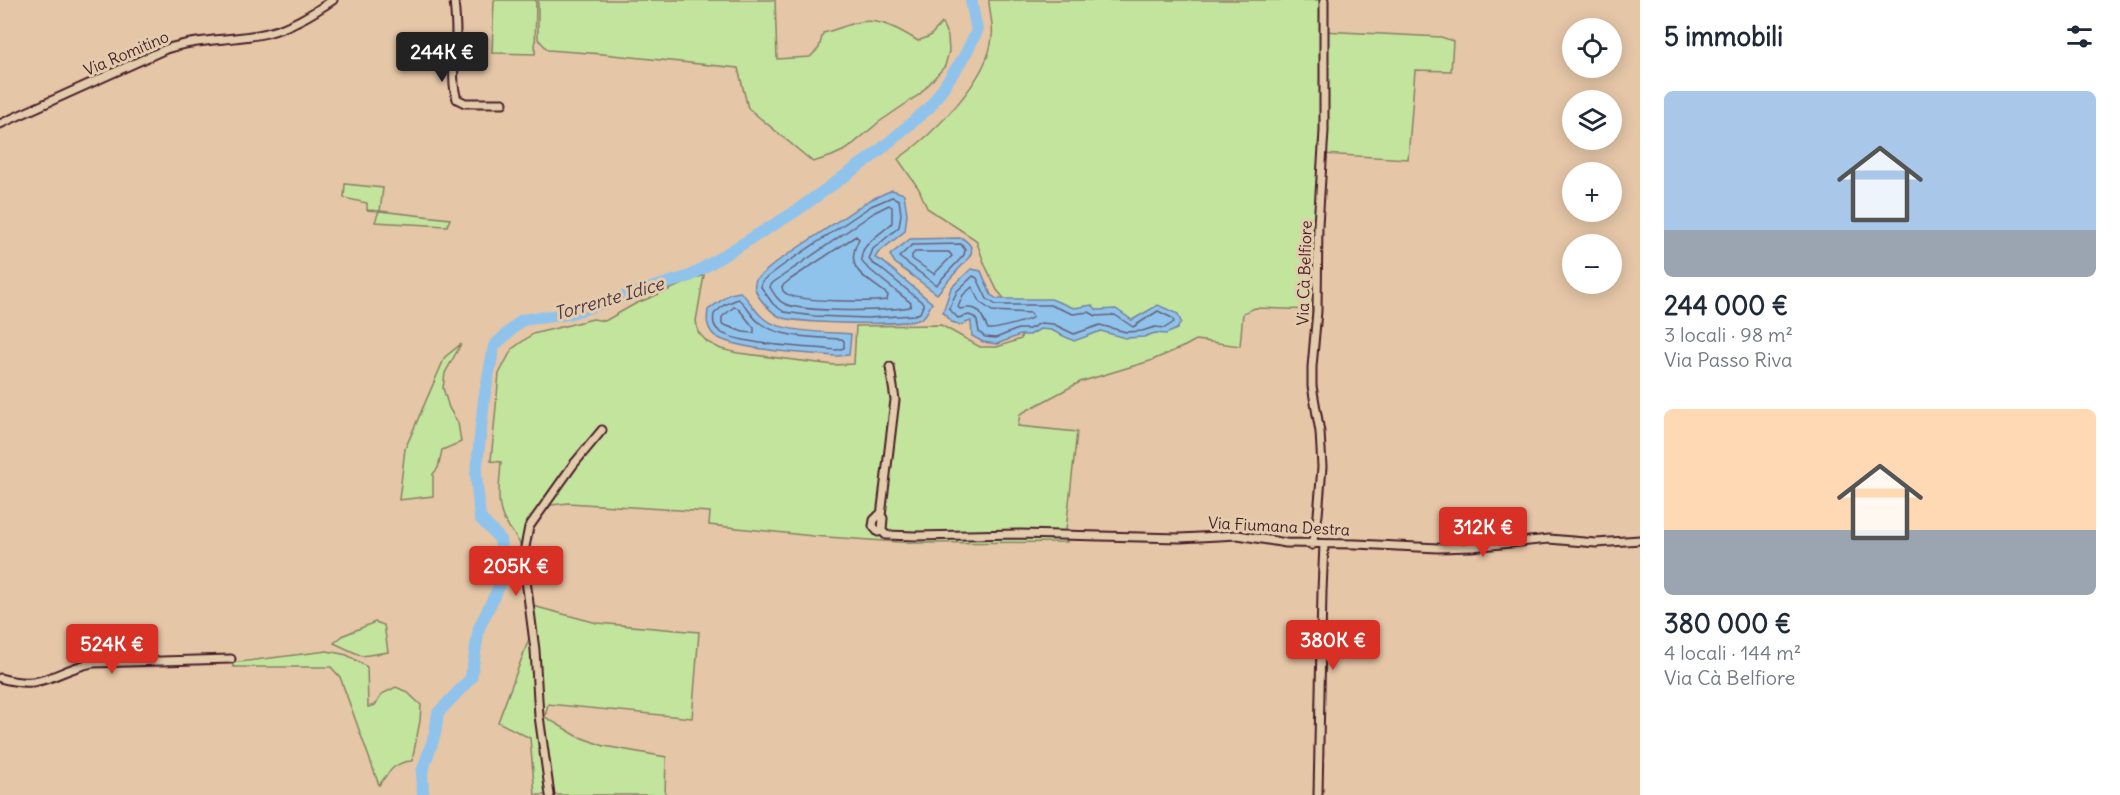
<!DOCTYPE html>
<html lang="it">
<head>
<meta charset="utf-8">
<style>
	:root { --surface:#fff; --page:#f6f6f7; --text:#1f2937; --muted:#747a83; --accent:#d93025 }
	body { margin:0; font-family:Delius,sans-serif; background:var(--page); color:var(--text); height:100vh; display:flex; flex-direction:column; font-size:22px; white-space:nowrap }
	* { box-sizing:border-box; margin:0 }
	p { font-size:20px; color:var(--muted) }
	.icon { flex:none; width:33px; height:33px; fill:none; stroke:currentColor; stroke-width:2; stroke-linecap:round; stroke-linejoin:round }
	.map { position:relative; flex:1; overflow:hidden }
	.side { display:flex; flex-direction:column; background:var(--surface); width:480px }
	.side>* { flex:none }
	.fabs { position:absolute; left:1562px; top:18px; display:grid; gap:12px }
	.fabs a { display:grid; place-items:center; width:60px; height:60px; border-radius:50%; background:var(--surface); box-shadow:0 3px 15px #0003; font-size:30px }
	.price { position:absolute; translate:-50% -51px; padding:0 14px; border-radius:6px; background:var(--accent); color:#fff; font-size:20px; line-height:39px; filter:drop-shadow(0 2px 3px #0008) }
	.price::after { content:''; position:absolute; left:50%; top:36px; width:18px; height:14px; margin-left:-9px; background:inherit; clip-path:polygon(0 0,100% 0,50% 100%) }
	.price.active { background:#222; color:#fff }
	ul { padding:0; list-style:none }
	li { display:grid; align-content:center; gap:12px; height:318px; padding:0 24px }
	li span { display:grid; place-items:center; height:186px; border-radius:9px; color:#555 }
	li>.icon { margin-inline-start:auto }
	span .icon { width:108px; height:108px; fill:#fffc; stroke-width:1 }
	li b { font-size:26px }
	h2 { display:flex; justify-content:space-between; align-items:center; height:72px; padding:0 24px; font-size:26px }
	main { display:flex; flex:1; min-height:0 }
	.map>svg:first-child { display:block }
	.green { fill:#c3e49d; stroke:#868264; stroke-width:1.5 }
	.water { fill:#8fc3ec; stroke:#73819f; stroke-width:1.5 }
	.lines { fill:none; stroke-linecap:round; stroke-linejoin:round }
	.shore { stroke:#666178; stroke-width:1.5 }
	.river { stroke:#8fc3ec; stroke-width:12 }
	.street-casing { stroke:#4a1f2b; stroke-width:11 }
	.street { stroke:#e3ccac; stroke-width:7 }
	.labels { text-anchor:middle; stroke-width:6; stroke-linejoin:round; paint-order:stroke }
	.street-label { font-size:16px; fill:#4a1f2b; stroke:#e3ccac }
	.water-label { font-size:18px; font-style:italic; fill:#543848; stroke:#e3ccac }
</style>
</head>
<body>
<main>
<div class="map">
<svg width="1640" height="795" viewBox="0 0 1640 795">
	<rect width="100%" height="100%" fill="#e5c6a7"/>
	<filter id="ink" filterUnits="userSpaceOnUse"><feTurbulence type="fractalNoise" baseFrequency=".0167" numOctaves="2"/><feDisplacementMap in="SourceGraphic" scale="12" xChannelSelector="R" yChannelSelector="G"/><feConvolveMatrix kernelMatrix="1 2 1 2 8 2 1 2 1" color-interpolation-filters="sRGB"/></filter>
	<g filter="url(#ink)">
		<path class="green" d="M494 0H536L535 54 492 53Z
			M538 0H775L777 59 810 57 819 48 823 33C836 30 848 24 860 22 880 18 902 31 918 41L930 36 942 23 948 37 949 51 945 66 920 94 879 122 847 149 832 156 813 162 748 108 738 68 603 54 548 50 538 39Z
			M989 0H1324L1322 31 1441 37 1453 41 1451 71 1415 70 1408 159 1323 154 1316 310 1255 308 1243 313 1240 346 1196 340 1185 346 1150 361 1080 382 1020 414 1018 426 1077 432 1066 530 1067 542 913 543 813 536 709 525 710 512 568 503 551 505 534 526 523 551C518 537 514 535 506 523 495 507 500 481 501 462L491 461 499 374 512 349 533 334 593 319 605 321 635 304 704 275 696 321 698 332 707 342 721 349 738 353 834 365 854 364 856 326 941 325 980 347H997L1021 339 1022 320 997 290 985 265 976 240 927 208 919 189 898 159C932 136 989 79 992 37 994 25 989 12 989 0Z
			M345 184 383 188 380 211 450 219 447 226 375 222 379 211 367 210V203L344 198Z
			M461 344 445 373 443 388 449 408 458 423 461 442 442 450 438 468 433 474V496L399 500 405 449 445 357Z
			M529 605 597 623 699 632 692 718 548 704 545 717 577 736 604 746 666 757 665 795H535L530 738 498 722 529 639Z
			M375 622 384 625 388 652 362 656 334 643 344 635Z
			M327 651 347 655 367 667 368 707 375 705 382 694 396 687 407 692 421 705 420 721 412 761C394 762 389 772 379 785L340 677 331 667H234L232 663Z"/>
		<path class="water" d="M892 190 904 194 907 214 905 231 878 253 875 258 882 261 932 303C929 308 927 315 922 318 908 327 801 323 783 318 773 315 757 298 755 288 754 285 755 282 756 279L778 261 868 201Z
			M962 238C982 251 966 260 956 272 949 279 943 287 937 294L895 263 890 255 910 239Z
			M971 269 981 271 991 295 997 299H1051L1074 308 1092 305 1097 310 1116 309 1132 320 1158 305 1178 314 1181 322 1177 329 1166 334 1155 333 1144 337 1125 338 1101 331 1074 341 1051 330 1040 329 1030 335H1020L997 344 983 342 972 336 971 321 960 325 952 322 943 312 951 288Z
			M740 292C749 299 754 310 762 317 779 333 829 332 851 334L849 355 837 356C813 354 725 350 712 333 706 325 707 319 708 310L730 294Z"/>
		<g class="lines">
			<path class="shore" d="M892 197 899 200 901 214 899 227 873 249 869 259 872 263 879 267 923 303V306L920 313 914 315 868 318 814 316 784 312 773 304 761 287 762 281 782 266 871 206Z
				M889 205 892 207V223C884 231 874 237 867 245 862 250 860 257 863 263 865 267 904 297 911 303L910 307C887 311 806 313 785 304 778 301 774 294 770 287L771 284 875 212Z
				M856 236 859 239C842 271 867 277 888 295L887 300C871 302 799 302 787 294 782 291 783 291 782 286L791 279Z
				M961 244 965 250 964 255 936 285 899 257 912 245Z
				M915 252H949L952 256 934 274 912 259V255Z
				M973 276 977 278 987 299 996 305H1050L1073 314 1089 312 1096 316 1115 315 1133 327 1158 311 1172 318 1174 322 1165 328 1155 327 1142 331 1126 332 1100 325 1074 334 1053 324 1041 323 1029 329H1018L996 338 985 337 979 332 977 321 974 317 969 315 958 318 949 309 957 291Z
				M972 287 981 303 992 311 1031 313 1033 317C1028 321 995 330 988 329 980 314 982 305 960 309L958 307 963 295Z
				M738 299C747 305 751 317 760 323 782 339 816 337 842 339L844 341V348L837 350C811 347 736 345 719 331 713 326 713 321 714 314L724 305Z
				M734 307 738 308 754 328V333L743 332 722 324V317Z"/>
			<path class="river" d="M423 795 422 772 435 734 438 713 471 678 479 628 505 574 500 539 480 518 476 475 484 399 494 346 522 320 568 314 690 276 793 213 874 155 930 107 964 57 977 31 971 0"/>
			<defs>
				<path id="street" d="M454 0C455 11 456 22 456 33 456 54 450 79 457 99L465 103H503
					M0 124 166 49C199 38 233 41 267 33 291 27 312 14 333 0
					M881 516 895 400 890 367
					M882 531 878 532 873 526 874 520 879 515 883 518 882 531 886 535 915 536 1020 534 1180 538 1238 535 1286 543 1356 544 1438 548 1472 547 1549 539 1596 543 1640 540
					M1312 545 1318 515 1322 467 1320 432 1312 386V367L1317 311 1318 225 1324 131V0
					M0 678C45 691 53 671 92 663L231 659
					M550 795 539 716 535 650 523 557 529 527 573 465 602 430
					M1318 795 1322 591 1324 544"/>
			</defs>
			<use href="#street" class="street-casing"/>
			<use href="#street" class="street"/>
		</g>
	</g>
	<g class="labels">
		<g class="street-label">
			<text transform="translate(126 53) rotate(-23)" y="6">Via Romitino</text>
			<text transform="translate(1304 273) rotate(-88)" y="6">Via Cà Belfiore</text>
			<text transform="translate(1279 526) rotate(3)" y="6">Via Fiumana Destra</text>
		</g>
		<g class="water-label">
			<text transform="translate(609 299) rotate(-16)" y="6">Torrente Idice</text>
		</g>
	</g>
</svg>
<div class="fabs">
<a><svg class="icon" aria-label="locate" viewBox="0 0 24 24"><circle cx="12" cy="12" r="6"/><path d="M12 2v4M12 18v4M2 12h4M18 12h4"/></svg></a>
<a><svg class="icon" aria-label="layers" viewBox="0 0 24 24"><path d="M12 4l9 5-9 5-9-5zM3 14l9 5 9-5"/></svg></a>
<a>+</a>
<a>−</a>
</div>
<b class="price active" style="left:442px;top:83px">244K €</b>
<b class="price" style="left:1483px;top:558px">312K €</b>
<b class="price" style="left:516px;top:597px">205K €</b>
<b class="price" style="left:1333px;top:671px">380K €</b>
<b class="price" style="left:112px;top:675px">524K €</b>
</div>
<section class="side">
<h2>5 immobili<svg class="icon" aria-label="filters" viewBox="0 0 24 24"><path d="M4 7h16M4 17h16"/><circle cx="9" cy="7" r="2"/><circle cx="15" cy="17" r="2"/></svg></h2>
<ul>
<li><span style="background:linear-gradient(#a9c7e8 75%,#9aa5b1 0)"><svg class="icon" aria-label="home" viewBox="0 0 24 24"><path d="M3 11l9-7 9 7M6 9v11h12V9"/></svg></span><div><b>244 000 €</b><p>3 locali · 98 m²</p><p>Via Passo Riva</p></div></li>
<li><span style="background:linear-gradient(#ffd9b3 65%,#9aa5b1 0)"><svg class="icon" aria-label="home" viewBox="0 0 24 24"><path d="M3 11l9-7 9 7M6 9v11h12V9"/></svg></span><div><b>380 000 €</b><p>4 locali · 144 m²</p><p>Via Cà Belfiore</p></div></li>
</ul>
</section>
</main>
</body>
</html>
